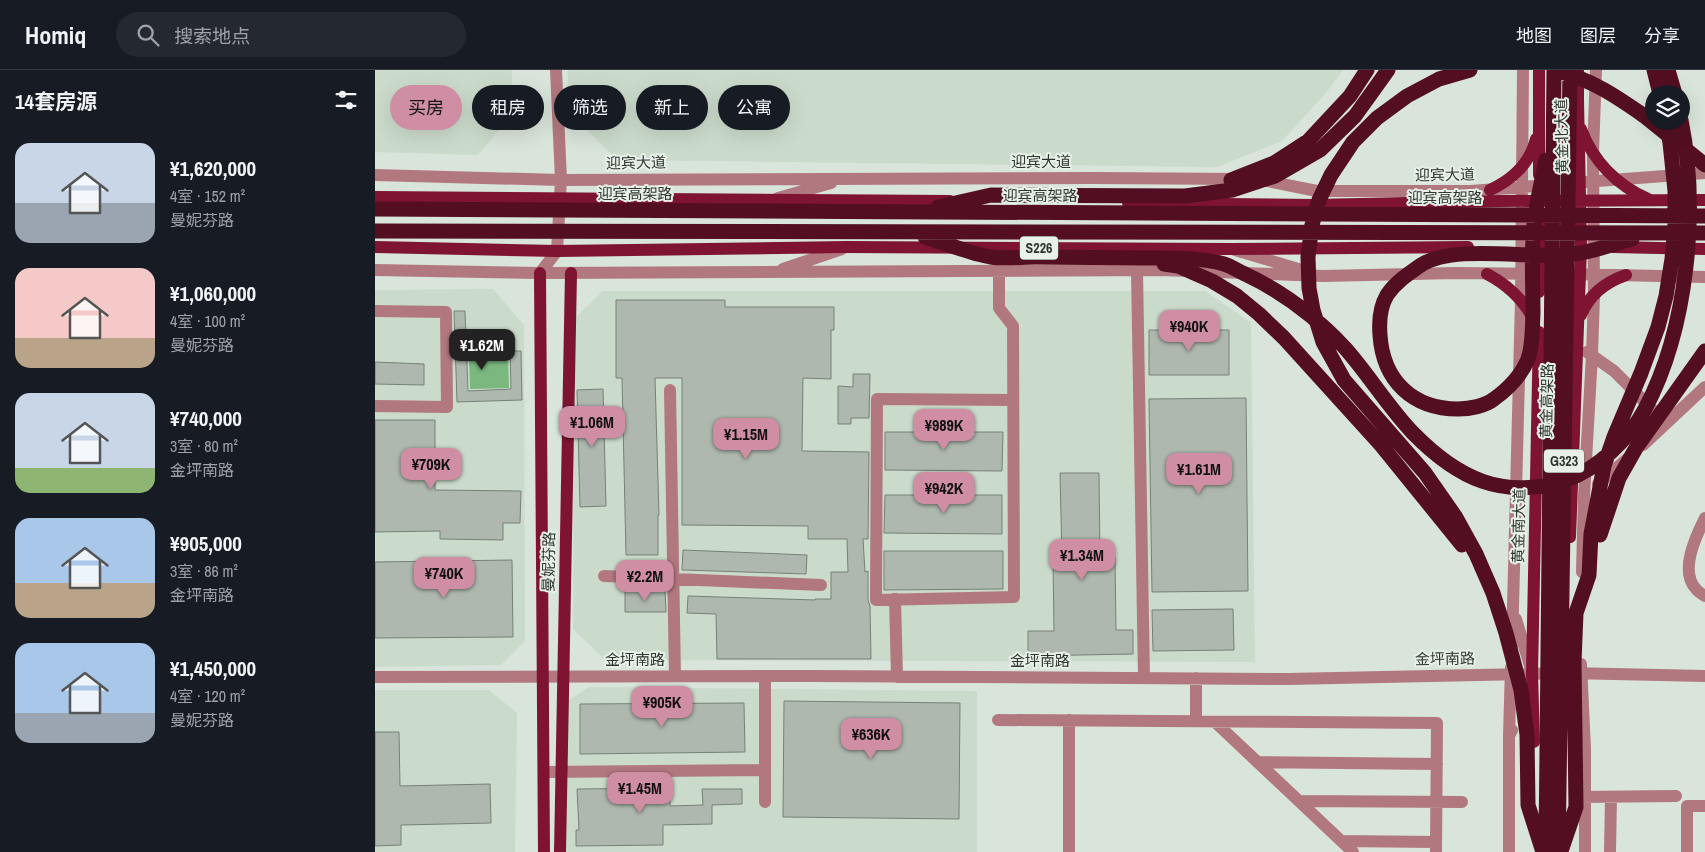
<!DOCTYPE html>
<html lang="zh">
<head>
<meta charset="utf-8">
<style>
	:root { --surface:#171b24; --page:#242831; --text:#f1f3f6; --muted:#9ea1a6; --line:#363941; --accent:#d08ea5 }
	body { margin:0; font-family:"Archivo Narrow","Noto Sans SC",sans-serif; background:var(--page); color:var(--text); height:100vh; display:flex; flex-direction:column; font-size:19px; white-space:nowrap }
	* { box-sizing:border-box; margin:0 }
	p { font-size:16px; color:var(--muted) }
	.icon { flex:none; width:28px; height:28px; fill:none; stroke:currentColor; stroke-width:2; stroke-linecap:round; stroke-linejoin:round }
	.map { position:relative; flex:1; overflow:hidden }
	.panel { display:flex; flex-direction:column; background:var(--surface); width:375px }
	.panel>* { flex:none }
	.guide { position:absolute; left:15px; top:15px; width:475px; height:45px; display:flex; gap:10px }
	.buttons { position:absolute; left:1270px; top:15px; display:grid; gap:10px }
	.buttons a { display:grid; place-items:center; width:45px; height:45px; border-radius:50%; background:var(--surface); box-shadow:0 5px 20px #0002; font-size:25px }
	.price { position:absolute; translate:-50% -42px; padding:0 11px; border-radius:10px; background:var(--accent); color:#111; font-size:16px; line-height:32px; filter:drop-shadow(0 1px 2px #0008) }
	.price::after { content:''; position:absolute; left:50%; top:30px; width:15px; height:11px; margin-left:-8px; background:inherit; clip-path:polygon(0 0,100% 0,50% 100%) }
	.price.on { background:#222; color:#fff }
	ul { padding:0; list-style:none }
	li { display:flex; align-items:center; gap:15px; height:125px; padding:0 15px }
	li span { display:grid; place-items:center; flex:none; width:140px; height:100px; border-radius:15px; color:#555 }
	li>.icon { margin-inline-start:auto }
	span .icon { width:60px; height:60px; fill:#fffc; stroke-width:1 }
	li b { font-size:21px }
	h2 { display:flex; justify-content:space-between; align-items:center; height:60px; padding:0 15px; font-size:21px }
	.pill { padding:0 18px; border-radius:22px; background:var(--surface); box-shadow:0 5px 20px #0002; font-size:18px; line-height:45px }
	.pill.on { background:var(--accent); color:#111 }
	header { display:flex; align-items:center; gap:30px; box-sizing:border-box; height:70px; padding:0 25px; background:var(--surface); border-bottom:1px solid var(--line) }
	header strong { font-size:24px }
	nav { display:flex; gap:28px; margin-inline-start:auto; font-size:18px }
	.search { width:350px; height:45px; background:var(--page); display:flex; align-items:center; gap:12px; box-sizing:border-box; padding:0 18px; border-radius:28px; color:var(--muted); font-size:19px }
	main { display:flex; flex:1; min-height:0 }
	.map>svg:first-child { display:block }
	.built { fill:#cbdbcb }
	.water { fill:#7ab87f }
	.building { fill:#aeb8ae; stroke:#768077 }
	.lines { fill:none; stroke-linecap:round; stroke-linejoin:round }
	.minor { stroke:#b2787f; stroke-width:12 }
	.major { stroke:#7e1332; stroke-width:12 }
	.highway { stroke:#530f21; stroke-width:15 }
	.highway-bridge { stroke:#530f21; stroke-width:15 }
	.labels { text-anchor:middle; stroke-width:4; stroke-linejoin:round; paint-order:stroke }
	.shield { fill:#e7f1e7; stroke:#686d68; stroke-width:1 }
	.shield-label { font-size:14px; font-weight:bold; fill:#313531 }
	.street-label { font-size:15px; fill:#313531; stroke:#e7f1e7 }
</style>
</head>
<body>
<header>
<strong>Homiq</strong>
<div class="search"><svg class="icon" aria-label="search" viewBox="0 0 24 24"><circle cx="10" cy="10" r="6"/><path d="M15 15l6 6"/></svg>搜索地点</div>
<nav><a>地图</a><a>图层</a><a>分享</a></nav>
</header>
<main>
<section class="panel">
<h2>14套房源<svg class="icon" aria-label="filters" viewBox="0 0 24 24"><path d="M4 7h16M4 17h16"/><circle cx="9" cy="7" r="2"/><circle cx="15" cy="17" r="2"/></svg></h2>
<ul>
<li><span style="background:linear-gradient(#c9d6e8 60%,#9aa5b1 0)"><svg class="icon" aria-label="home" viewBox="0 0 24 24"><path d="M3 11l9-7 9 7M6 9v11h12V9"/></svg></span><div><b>¥1,620,000</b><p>4室 · 152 m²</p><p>曼妮芬路</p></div></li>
<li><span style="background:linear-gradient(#f6c9c9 70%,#b9a48a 0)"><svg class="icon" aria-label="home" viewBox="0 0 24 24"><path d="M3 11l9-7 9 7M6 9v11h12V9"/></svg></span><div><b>¥1,060,000</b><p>4室 · 100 m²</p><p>曼妮芬路</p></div></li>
<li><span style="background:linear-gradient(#c9d6e8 75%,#8fb573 0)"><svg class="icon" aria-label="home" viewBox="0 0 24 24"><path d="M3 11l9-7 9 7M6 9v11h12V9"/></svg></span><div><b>¥740,000</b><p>3室 · 80 m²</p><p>金坪南路</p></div></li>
<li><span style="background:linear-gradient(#a9c7e8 65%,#b9a48a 0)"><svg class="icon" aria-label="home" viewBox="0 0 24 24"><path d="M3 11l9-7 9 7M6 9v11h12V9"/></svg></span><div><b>¥905,000</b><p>3室 · 86 m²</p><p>金坪南路</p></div></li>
<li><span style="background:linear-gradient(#a9c7e8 70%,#9aa5b1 0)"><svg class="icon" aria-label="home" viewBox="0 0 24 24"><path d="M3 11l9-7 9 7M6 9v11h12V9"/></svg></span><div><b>¥1,450,000</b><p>4室 · 120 m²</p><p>曼妮芬路</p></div></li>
</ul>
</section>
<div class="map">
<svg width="1330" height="782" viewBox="0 0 1330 782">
	<rect width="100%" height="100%" fill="#d9e4da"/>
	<path class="built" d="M0 0H137L136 45 103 85 0 82Z
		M193 0H968L950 24 907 71 842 97 242 90 192 40Z
		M118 219 149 255 150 571 126 595 0 597V220Z
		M228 221H830L876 253 880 592 230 590 198 559 199 249Z
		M214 617 602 621V782H189L192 631Z
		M0 620H114L142 643 140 782H0Z"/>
	<path class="water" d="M94 286H133L134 318 95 319Z"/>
	<path class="building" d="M241 230H350V237H459V260H456V309L428 308 427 381 494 382 493 469H488L490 502 493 501V530L495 536 496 589H342L341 544 312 543 313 526 440 530V529H456V502H473L472 469H433V456L307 455V308H280L284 445H283V485H251L247 308H241Z
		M79 241H90L93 321 136 319 135 281H146L147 330 82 332Z
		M774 260H854V305H774Z
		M0 292 49 294V315L0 314Z
		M478 304H495L494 348H476V354H463V316L478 317Z
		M228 319 231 436 205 437 202 320Z
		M871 328 873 521 777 522 774 329Z
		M0 350H60V420L146 421 145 453H128V470L65 469V461L0 462Z
		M510 362H628L627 401 510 400Z
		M685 403H724L725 488H740L741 560H758V584L653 586V561H679L678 490H687Z
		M510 425H627V464L509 463Z
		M308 480 432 485 431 504 307 500Z
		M509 481H628V519L509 520Z
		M137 490 138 567 0 568V492Z
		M250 521H290L291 542H250Z
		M858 539 859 580 778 581 777 540Z
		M409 631 585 633 584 749 408 747Z
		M369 633 370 682 205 684V634Z
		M0 662H24L25 716 115 714 116 753 26 755V775L0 776Z
		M295 718V736L328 735 327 719H367V734L337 735V754L288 755V775L201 776V760H204L202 719Z"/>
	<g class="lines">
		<path class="minor" d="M0 105 186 110 720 108 865 109
			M887 110 942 121H1096L1173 115
			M1196 113 1330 103
			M403 128 456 113
			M860 180 930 201
			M408 199 467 179
			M0 200 165 203 786 200 948 206 1081 203 1167 204
			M624 201V238L638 256 639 527 501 530 502 329 638 330
			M762 201 769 608
			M165 203 182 181 186 110 181 0
			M1195 204 1330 207
			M0 241 71 242 72 337 0 336
			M1212 282 1239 301 1277 339
			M295 320 300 606
			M1268 375 1330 317
			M1223 414 1253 388
			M1330 448C1321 466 1304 501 1321 519 1323 522 1327 524 1330 526
			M1207 502 1209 426 1217 285 1219 225 1218 82 1221 0
			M229 506 446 515
			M520 529 522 607
			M1141 549 1156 599
			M1137 575 1146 230 1148 0
			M1206 594 1210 679
			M390 606V732
			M0 607 440 606 913 609 1193 603 1330 606
			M821 608V651
			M623 650 1062 653 1061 782
			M694 650V782
			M840 652 978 782
			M1134 666 1136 597
			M1209 672 1210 679V782
			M882 692 1062 694
			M169 702 390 700
			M1204 727 1301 726
			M924 731 1087 732
			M967 771 1061 772
			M1134 782V666L1137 660
			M1235 782 1236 727
			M1312 782V736H1330"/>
		<path class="major" d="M1164 0V105
			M1206 59C1218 91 1242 115 1273 129
			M1115 120C1137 110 1155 93 1161 69
			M0 127 575 131
			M753 133 938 135 1125 131 1330 130
			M0 177 182 181 471 177 855 179 1093 177
			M1238 177 1330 179
			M165 203 169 782
			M1112 204C1133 215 1148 229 1159 250
			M1164 222 1165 155
			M1206 245C1214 225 1231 212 1251 205
			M1195 467 1206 177 1203 30V0
			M1159 672 1157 603 1164 262
			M185 782 196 203"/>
		<path class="highway" d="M1279 0 1285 24
			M1293 0 1300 24
			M1268 45 1330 95"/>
		<path class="highway-bridge" d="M1095 0 1064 9 1032 26 1002 48 978 72 956 105 944 130 937 155 933 187 934 218 938 240 948 272 969 310 1050 403 1080 446 1101 484 1118 523 1131 563 1146 620 1152 665 1153 735 1168 782
			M1186 2C1217 10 1242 27 1268 45
			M1171 90C1167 111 1161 133 1159 154 1156 183 1158 215 1158 244 1157 259 1158 275 1153 289 1146 306 1133 319 1119 329 1110 336 1095 339 1083 339 1038 339 1008 311 1005 265 1004 253 1005 237 1012 225 1021 212 1033 204 1046 195 1081 173 1157 190 1199 184 1218 182 1238 174 1257 169
			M856 110 899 93 933 71 975 26 992 0
			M563 137 616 125 810 126 857 120 900 106 945 80 980 46 1013 0
			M0 139 1330 146
			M0 161 1330 163
			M550 167C570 173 596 184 616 187 630 189 647 187 661 187 697 187 734 188 770 188 796 188 824 187 849 194 856 196 863 201 870 204 908 222 941 247 970 278 994 305 1013 337 1038 363 1082 408 1128 431 1191 410 1223 399 1254 369 1270 339 1313 258 1324 139 1306 50
			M789 194 803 196 837 211 862 226 884 244 909 268 1006 375 1087 475
			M1225 465 1244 408 1261 378 1330 281
			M1171 776 1179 0
			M1187 778 1201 737 1199 592 1201 543 1214 505 1216 464 1229 396 1239 367 1266 303 1283 257 1291 226 1297 189 1300 154V121L1295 73 1291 51
			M1183 782 1195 0"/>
	</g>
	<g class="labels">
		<g class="shield">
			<rect x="645" y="166.5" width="38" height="23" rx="4"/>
			<rect x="1169" y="379.5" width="40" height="23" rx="4"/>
		</g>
		<g class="shield-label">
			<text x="664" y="183">S226</text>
			<text x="1189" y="396">G323</text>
		</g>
		<g class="street-label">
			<text transform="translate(1187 66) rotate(-91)" y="5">黄金北大道</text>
			<text x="666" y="97">迎宾大道</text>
			<text transform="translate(261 93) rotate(-1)" y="5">迎宾大道</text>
			<text transform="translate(1070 105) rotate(-1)" y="5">迎宾大道</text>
			<text x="260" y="129">迎宾高架路</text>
			<text x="665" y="131">迎宾高架路</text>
			<text x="1070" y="133">迎宾高架路</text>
			<text transform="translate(1172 331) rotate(-89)" y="5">黄金高架路</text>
			<text transform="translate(1144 456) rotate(-89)" y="5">黄金南大道</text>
			<text transform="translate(174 492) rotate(-89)" y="5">曼妮芬路</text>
			<text transform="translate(1070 589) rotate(-1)" y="5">金坪南路</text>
			<text x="260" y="595">金坪南路</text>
			<text x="665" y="596">金坪南路</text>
		</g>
	</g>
</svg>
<div class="buttons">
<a><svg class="icon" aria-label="layers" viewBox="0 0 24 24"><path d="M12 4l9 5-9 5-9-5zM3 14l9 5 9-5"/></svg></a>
</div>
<b class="price" style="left:814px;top:282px">¥940K</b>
<b class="price on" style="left:107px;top:301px">¥1.62M</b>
<b class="price" style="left:217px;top:378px">¥1.06M</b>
<b class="price" style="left:569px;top:381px">¥989K</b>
<b class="price" style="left:371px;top:390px">¥1.15M</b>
<b class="price" style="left:56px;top:420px">¥709K</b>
<b class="price" style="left:824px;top:425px">¥1.61M</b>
<b class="price" style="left:569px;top:444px">¥942K</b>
<b class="price" style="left:707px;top:511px">¥1.34M</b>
<b class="price" style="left:69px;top:529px">¥740K</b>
<b class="price" style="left:270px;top:532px">¥2.2M</b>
<b class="price" style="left:287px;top:658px">¥905K</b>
<b class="price" style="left:496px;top:690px">¥636K</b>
<b class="price" style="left:265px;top:744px">¥1.45M</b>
<div class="guide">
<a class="pill on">买房</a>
<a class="pill">租房</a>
<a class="pill">筛选</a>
<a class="pill">新上</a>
<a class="pill">公寓</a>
</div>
</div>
</main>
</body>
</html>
